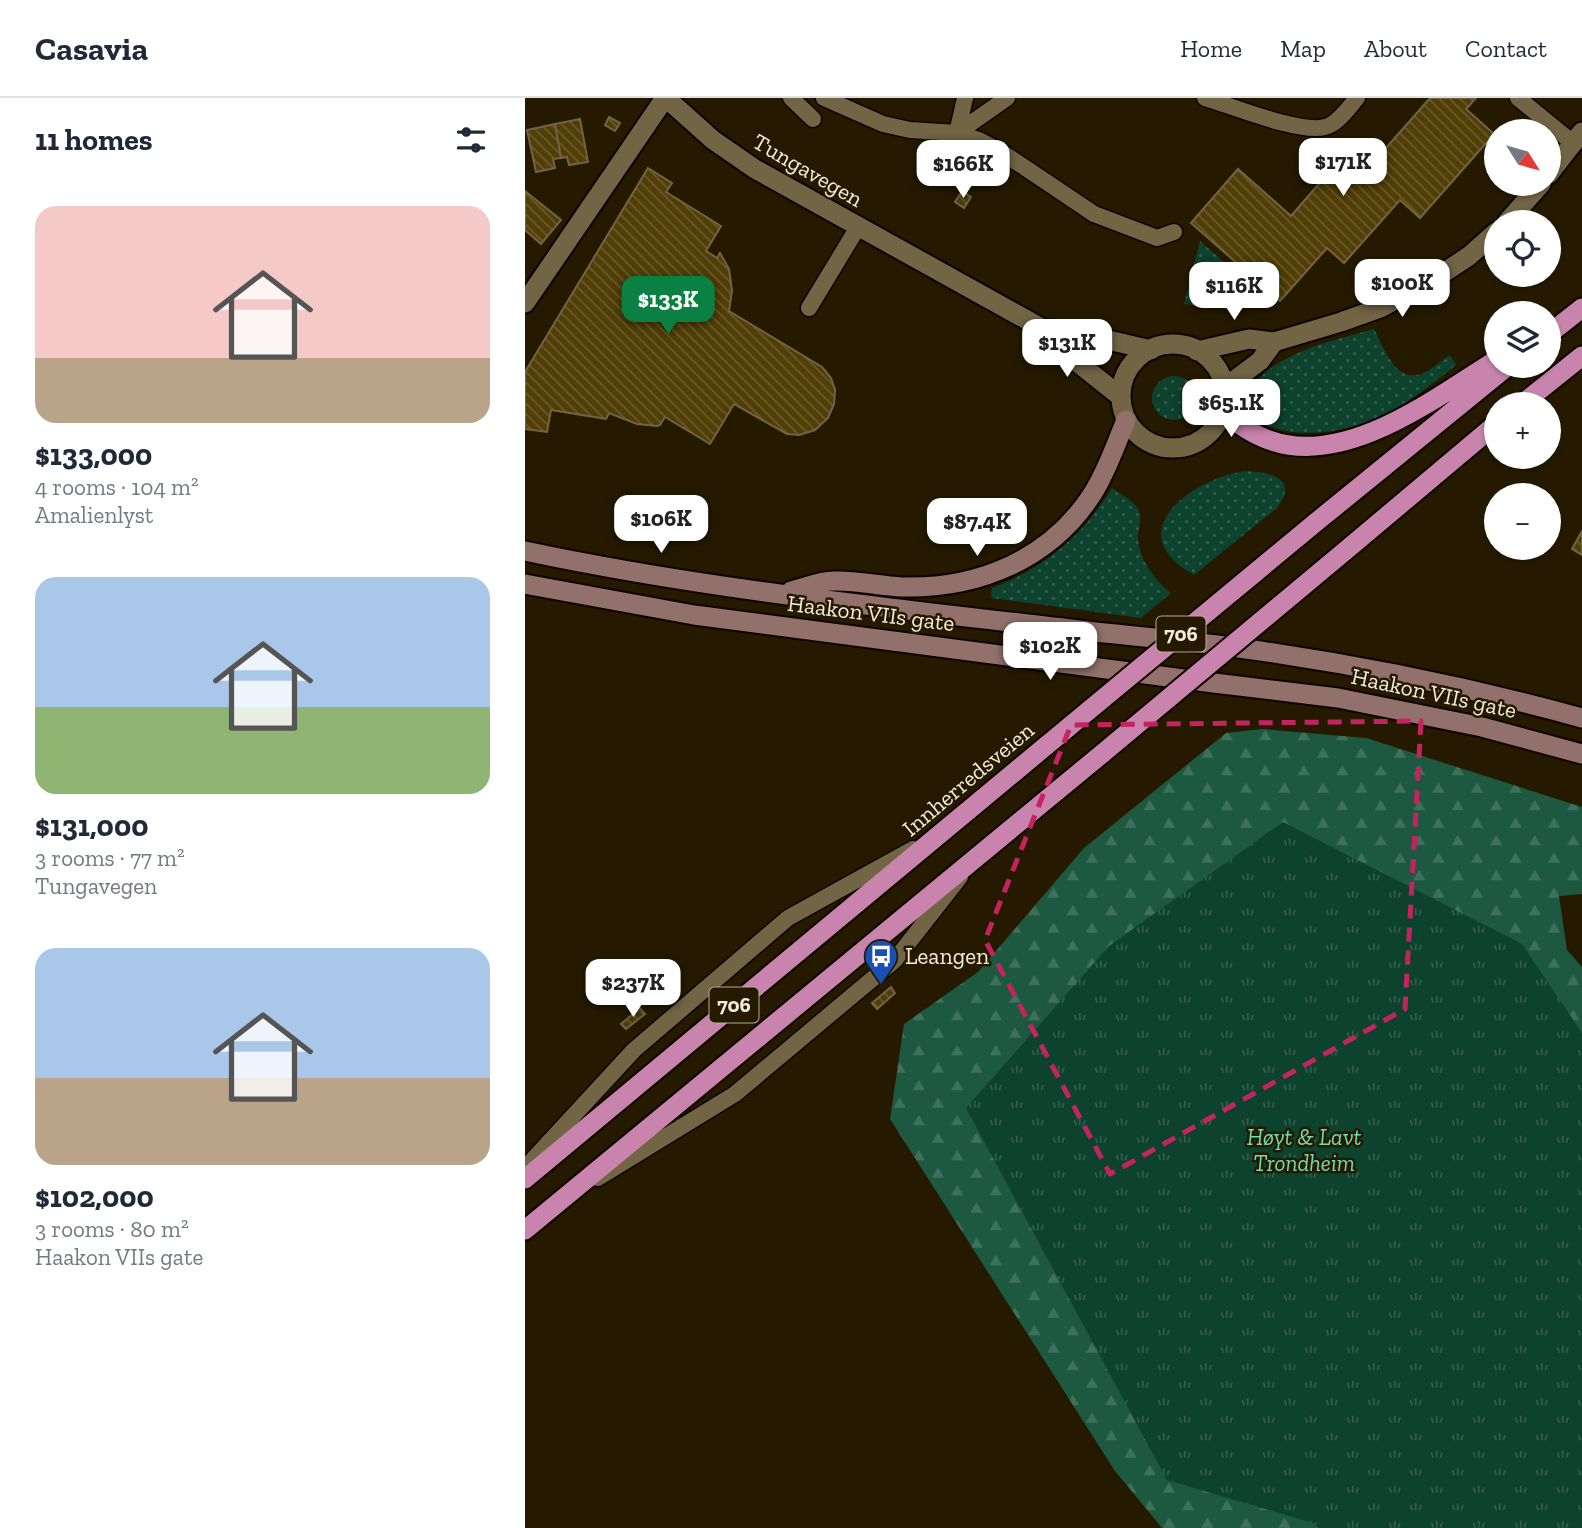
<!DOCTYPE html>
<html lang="en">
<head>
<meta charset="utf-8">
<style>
	:root { --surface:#fff; --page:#f6f6f7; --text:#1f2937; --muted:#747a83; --line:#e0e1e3; --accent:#0b8043 }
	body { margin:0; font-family:"Zilla Slab",serif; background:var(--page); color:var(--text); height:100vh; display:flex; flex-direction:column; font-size:26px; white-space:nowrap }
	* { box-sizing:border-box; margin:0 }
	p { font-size:23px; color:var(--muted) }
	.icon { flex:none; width:38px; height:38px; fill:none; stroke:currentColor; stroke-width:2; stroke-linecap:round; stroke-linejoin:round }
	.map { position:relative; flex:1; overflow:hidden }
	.sheet { display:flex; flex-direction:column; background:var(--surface); width:525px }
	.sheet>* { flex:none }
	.needle { width:46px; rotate:127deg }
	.fabs { position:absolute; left:959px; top:21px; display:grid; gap:14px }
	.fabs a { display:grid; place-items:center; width:77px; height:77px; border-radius:50%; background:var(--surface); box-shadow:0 2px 5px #0004; font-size:35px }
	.price { position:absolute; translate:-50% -60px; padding:0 16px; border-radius:14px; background:#fff; color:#222; font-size:23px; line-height:46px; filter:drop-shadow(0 2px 4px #0008) }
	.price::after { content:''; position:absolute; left:50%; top:42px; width:21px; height:16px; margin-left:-10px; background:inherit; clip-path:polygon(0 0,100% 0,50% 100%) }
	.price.current { background:var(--accent); color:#fff }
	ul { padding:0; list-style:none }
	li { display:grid; align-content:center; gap:14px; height:371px; padding:0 35px }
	li span { display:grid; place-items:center; height:217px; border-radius:21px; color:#555 }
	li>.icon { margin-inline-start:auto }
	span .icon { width:126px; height:126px; fill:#fffc; stroke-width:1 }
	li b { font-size:30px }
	h2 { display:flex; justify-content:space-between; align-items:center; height:84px; padding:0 35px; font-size:30px }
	header { display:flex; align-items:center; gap:42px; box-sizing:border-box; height:98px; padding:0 35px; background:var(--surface); border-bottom:2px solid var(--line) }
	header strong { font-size:33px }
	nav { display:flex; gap:38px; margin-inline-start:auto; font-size:24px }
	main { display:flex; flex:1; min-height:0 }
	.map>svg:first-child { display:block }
	.grass { fill:url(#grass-dots) }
	.forest { fill:url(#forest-firs) }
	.park { fill:url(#park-tufts) }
	.building { fill:url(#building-back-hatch); stroke:#716445; stroke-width:2 }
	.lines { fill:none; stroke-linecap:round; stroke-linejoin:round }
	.service-casing { stroke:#0e0400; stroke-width:19 }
	.minor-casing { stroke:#0e0400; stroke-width:23 }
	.tertiary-casing { stroke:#0e0400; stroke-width:23 }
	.secondary-casing { stroke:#0e0400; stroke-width:23 }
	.trunk-casing { stroke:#0e0400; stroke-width:23 }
	.service { stroke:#726546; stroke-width:16 }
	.minor { stroke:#726546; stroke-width:19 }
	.tertiary { stroke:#726546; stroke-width:19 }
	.secondary { stroke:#92716c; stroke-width:19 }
	.trunk { stroke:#c884ac; stroke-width:19 }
	.trunk-bridge-casing { stroke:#0e0400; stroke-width:23; stroke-linecap:butt }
	.trunk-bridge { stroke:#c884ac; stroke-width:19 }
	.marked { fill:none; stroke:#c42361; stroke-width:5; stroke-dasharray:14 9; stroke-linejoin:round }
	.labels { text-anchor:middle; stroke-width:5; stroke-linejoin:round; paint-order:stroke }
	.shield { fill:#251a00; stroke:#b5ac99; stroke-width:2 }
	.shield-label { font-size:21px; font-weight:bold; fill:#f3ebda }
	.street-label { font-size:23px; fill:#f3ebda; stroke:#251a00 }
	.poi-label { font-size:23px; fill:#f3ebda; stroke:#251a00; text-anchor:start }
	.park-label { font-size:23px; font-style:italic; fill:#70dbac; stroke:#251a00 }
</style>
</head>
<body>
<header>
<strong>Casavia</strong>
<nav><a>Home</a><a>Map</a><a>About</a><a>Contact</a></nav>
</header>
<main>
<section class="sheet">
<h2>11 homes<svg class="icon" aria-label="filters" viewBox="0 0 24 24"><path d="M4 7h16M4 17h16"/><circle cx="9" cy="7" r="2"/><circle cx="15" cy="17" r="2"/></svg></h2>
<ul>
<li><span style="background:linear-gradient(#f6c9c9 70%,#b9a48a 0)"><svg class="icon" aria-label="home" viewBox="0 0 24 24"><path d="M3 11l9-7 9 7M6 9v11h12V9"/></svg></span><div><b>$133,000</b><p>4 rooms · 104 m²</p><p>Amalienlyst</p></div></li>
<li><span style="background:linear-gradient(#a9c7e8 60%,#8fb573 0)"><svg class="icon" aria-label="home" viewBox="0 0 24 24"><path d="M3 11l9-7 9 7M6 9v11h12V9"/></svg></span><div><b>$131,000</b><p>3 rooms · 77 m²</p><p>Tungavegen</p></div></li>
<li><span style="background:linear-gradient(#a9c7e8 60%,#b9a48a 0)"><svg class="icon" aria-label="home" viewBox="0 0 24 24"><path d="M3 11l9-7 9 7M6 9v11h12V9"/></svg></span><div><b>$102,000</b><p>3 rooms · 80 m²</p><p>Haakon VIIs gate</p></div></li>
</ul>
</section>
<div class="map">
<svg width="1057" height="1430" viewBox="0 0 1057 1430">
	<defs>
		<pattern id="grass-dots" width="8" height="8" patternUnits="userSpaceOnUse" patternTransform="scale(1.75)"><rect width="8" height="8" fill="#0d422e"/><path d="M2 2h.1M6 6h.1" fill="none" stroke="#315d4c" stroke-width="1.8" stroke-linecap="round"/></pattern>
		<pattern id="forest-firs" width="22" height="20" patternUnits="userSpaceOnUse" patternTransform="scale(1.75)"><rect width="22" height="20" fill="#1d5840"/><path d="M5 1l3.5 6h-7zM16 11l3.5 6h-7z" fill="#3e705b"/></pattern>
		<pattern id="park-tufts" width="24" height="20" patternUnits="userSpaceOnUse" patternTransform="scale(1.75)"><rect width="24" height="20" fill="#0d422e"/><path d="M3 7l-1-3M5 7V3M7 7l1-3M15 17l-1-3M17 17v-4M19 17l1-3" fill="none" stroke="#315d4c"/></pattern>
		<pattern id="building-back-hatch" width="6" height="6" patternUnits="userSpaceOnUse" patternTransform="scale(1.75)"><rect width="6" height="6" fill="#513e06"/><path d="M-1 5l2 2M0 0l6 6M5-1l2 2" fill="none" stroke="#6a5a2a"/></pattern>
	</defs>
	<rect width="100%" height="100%" fill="#251a00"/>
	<path class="grass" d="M675 143 746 205 706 211 659 206Z
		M849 231C858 247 868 281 892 277 902 276 916 263 925 257L931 267C900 292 866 319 826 329 805 334 783 337 762 333 719 326 708 299 745 271 774 249 815 241 849 231Z
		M627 300a22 22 0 1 1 44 0a22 22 0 1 1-44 0Z
		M720 373C745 374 775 380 752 410L669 477C593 435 666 381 720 373Z
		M587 390C595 396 609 403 613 411 618 420 613 430 613 439 614 462 629 481 646 495L616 520 466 500 467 490C519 470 558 438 587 390Z"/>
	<path class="forest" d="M737 631 841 640 1057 709V796L1034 798 1042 852 1057 869V1430H637L590 1373 365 1021 379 926 453 874 559 750 701 635Z"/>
	<path class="park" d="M758 724 997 846 1057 935V1430H793L788 1425 642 1382 441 1010 584 848Z"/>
	<path class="building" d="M905 0H951L941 11 969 36 895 120 875 102 819 165 802 150 755 203 666 125 713 71 766 118 818 58 838 76Z
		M84 19 95 25 90 33 80 27Z
		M55 21 63 64 44 67 42 59 36 60 30 26Z
		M30 26 36 60 28 61 30 70 11 74 2 32Z
		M123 70 147 85 141 94 196 128 181 153 192 160 195 155 204 171 207 193 204 213 297 269 306 280 310 292 309 306 303 320 290 332 274 337 262 336 209 306 185 346 140 319 135 327 132 328 112 326 84 315 81 321 26 312 22 334 0 331V274Z
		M0 93 36 122 16 146 0 132Z
		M437 93 446 99 439 110 430 104Z
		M1057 433V457L1047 451Z
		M366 889 370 895 352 911 347 905Z
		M115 910 120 916 101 931 96 926Z"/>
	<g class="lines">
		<defs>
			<path id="service" d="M266 0 288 21
				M299 0 358 26 385 32 432 35 454 42 475 53 569 116 632 140 649 134
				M680 0C707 8 775 36 800 29 813 26 824 9 832 0
				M993 0 1048 45
				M432 35 482 0
				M432 35 440 0
				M284 210 333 129
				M0 1070 109 952 263 820 388 751
				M73 1080 210 996 370 862 435 779"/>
			<path id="minor" d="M1048 45 1057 34
				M0 205 140 0"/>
			<path id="tertiary" d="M141 0 188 42 230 71 520 232 532 248 596 299
				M1024 76 1048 45
				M982 124 1016 86
				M520 232 545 233 626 252
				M596 298a52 52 0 1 1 104 0a52 52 0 1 1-104 0Z
				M672 253 724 241 749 244 816 224 855 210 906 183 944 158 971 134
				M699 290 735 263 749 244"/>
			<path id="secondary" d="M0 453C188 493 380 511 570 534 618 539 667 543 714 550 830 566 944 589 1057 620
				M0 486 169 517 689 585 813 600 957 629 1057 656
				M266 493C279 490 295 483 308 483 331 482 354 488 377 489 454 491 526 461 568 395 582 373 591 346 601 322"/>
			<path id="trunk" d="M1024 236 1057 210
				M997 306 1057 258
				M698 315C712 325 727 336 744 342 820 370 910 300 971 262
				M790 425 983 268
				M826 448 971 326
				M0 1081 522 647
				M0 1132 578 655"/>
		</defs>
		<use href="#service" class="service-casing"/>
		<use href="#minor" class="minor-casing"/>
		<use href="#tertiary" class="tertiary-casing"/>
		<use href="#secondary" class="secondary-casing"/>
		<use href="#trunk" class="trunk-casing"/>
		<use href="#service" class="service"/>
		<use href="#minor" class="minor"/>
		<use href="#tertiary" class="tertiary"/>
		<use href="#secondary" class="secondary"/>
		<use href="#trunk" class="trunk"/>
		<defs>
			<path id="trunk-bridge" d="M522 647 790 425
				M578 655 826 448"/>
		</defs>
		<use href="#trunk-bridge" class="trunk-bridge-casing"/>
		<use href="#trunk-bridge" class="trunk-bridge"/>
	</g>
	<path class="marked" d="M896 623 880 911 585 1076 460 842 546 627Z"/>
	<defs>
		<symbol id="bus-pin" viewBox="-11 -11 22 30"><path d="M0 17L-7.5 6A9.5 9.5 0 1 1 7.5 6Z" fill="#1a4fb4" stroke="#251a00"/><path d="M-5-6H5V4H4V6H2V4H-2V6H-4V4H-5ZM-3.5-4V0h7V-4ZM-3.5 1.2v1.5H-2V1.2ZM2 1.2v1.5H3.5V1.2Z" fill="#fff"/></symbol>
	</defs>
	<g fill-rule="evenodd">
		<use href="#bus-pin" x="337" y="839" width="38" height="52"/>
	</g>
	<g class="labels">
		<g class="shield">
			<rect x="631.5" y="518.5" width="49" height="35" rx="5"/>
			<rect x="184.5" y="889.5" width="49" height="35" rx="5"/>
		</g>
		<g class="shield-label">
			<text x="656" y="543">706</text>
			<text x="209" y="914">706</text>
		</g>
		<g class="street-label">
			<text transform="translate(283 72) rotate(30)" y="8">Tungavegen</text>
			<text transform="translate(346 515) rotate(7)" y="8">Haakon VIIs gate</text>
			<text transform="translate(909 595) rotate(12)" y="8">Haakon VIIs gate</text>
			<text transform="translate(443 681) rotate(-40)" y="8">Innherredsveien</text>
		</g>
		<g class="poi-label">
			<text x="380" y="866">Leangen</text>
		</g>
		<g class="park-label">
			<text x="779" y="1047">Høyt &amp; Lavt<tspan x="779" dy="26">Trondheim</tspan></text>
		</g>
	</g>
</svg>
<div class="fabs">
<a><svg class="needle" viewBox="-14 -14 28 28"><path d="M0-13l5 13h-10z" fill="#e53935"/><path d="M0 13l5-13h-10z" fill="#747a83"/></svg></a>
<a><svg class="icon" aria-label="locate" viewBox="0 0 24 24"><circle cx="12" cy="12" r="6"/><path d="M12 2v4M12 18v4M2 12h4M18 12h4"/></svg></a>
<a><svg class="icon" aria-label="layers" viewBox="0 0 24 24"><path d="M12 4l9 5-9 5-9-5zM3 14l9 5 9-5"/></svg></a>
<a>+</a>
<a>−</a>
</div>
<b class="price" style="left:818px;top:100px">$171K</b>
<b class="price" style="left:438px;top:102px">$166K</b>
<b class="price" style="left:877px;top:221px">$100K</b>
<b class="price" style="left:709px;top:224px">$116K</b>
<b class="price current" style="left:143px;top:238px">$133K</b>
<b class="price" style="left:542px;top:281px">$131K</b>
<b class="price" style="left:706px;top:341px">$65.1K</b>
<b class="price" style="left:136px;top:457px">$106K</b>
<b class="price" style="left:452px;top:460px">$87.4K</b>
<b class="price" style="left:525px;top:584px">$102K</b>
<b class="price" style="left:108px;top:921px">$237K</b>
</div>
</main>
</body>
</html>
